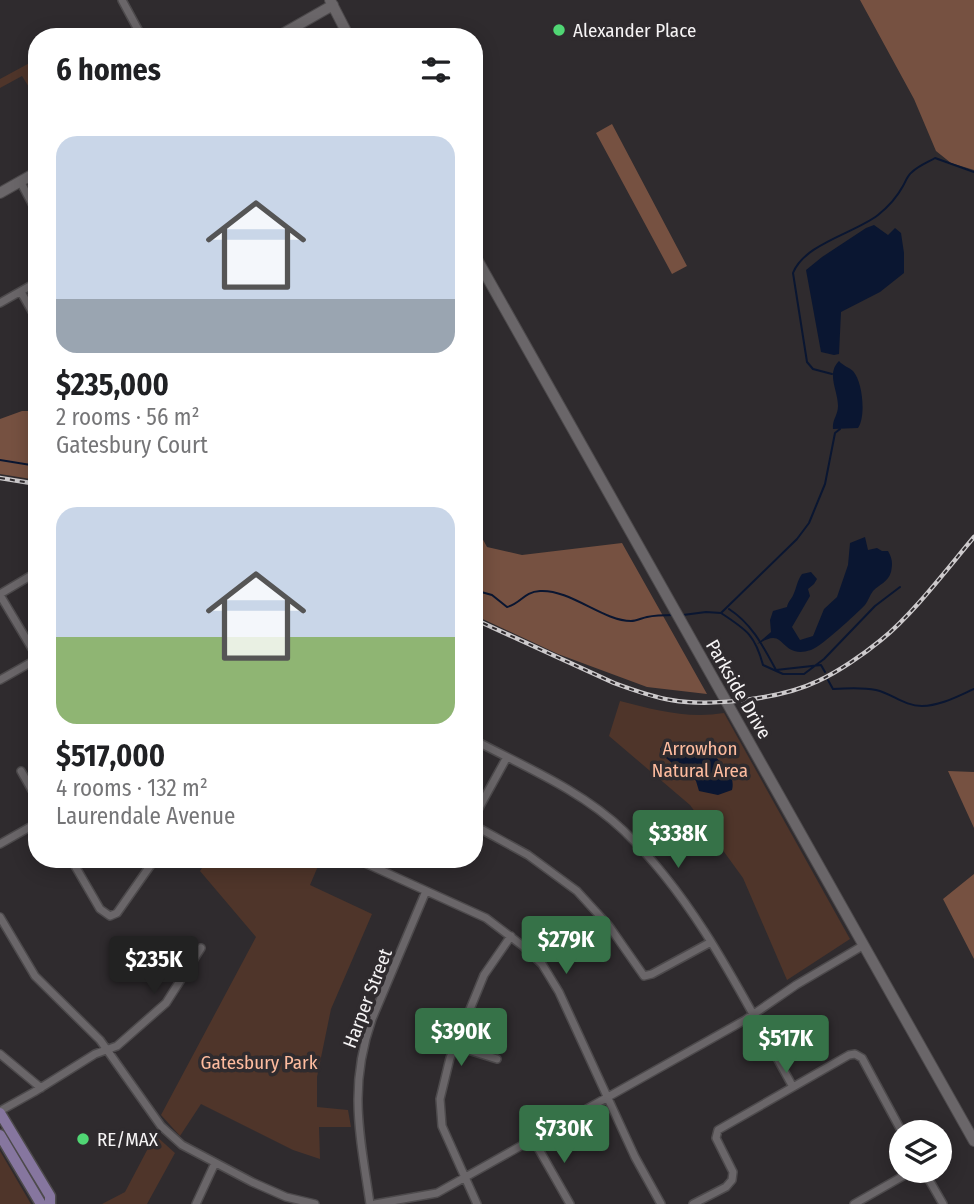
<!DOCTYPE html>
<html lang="en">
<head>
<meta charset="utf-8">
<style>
	:root { --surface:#fff; --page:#f6f6f6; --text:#202124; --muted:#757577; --accent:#367248 }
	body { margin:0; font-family:"Fira Sans Condensed",sans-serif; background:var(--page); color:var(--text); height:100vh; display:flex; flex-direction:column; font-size:26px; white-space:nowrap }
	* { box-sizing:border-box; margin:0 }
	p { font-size:23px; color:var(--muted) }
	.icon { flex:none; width:38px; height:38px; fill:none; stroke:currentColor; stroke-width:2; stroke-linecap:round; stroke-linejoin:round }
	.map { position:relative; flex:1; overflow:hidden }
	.sheet { position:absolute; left:28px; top:28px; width:455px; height:840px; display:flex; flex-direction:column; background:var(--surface); border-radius:28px; box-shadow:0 4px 18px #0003 }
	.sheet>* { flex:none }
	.buttons { position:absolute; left:889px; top:1120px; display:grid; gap:14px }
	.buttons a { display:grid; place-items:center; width:63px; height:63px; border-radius:50%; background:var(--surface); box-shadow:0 4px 18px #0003; font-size:35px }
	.price { position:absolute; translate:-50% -60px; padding:0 16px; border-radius:7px; background:var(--accent); color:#fff; font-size:23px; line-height:46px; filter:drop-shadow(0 2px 4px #0008) }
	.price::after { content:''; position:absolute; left:50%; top:42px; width:21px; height:16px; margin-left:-10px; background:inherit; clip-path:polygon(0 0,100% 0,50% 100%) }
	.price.on { background:#222; color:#fff }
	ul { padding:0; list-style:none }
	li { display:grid; align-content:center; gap:14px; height:371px; padding:0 28px }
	li span { display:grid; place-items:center; height:217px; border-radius:21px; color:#555 }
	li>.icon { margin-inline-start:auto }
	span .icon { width:126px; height:126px; fill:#fffc; stroke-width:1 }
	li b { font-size:30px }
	h2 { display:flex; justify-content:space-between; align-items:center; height:84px; padding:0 28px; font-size:30px }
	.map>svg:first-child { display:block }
	.green { fill:#4f352a }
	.forest { fill:#765141 }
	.water { fill:#0a1631 }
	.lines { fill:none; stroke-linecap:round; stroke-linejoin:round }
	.stream { stroke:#0a1631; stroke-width:2 }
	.minor-casing { stroke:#4d4a4c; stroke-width:10 }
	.secondary-casing { stroke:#4d4a4c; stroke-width:12 }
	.primary-casing { stroke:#4d4a4c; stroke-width:13 }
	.minor { stroke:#6a6669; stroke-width:7 }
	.secondary { stroke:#6a6669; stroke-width:10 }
	.primary { stroke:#86769f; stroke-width:10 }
	.rail-casing { stroke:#cdcacc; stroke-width:4.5 }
	.rail { stroke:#2f2b2e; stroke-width:2; stroke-dasharray:5; stroke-linecap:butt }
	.poi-dot { fill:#50d674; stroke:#2f2b2e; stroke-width:2.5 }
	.labels { text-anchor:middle; stroke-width:7; stroke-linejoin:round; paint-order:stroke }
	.poi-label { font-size:19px; fill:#f6f4f5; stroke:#2f2b2e; text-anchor:start }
	.street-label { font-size:19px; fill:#f6f4f5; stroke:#2f2b2e }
	.park-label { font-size:19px; fill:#febc9f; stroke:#2f2b2e }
</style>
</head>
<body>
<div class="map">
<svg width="974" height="1204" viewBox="0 0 974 1204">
	<rect width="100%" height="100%" fill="#2f2b2e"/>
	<path class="green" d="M37 59V100L22 76 0 88V79Z
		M620 701C654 710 688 719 724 713L850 939 787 980 743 878 690 805 609 736Z
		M208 859H321L310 885 372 914 331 1009 317 1077V1107L348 1110 351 1127H319L320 1159 293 1150 201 1104 180 1136 161 1115 256 937 200 871Z
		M155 1135 175 1153 147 1204H102L125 1192Z
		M0 1151 31 1204H0Z"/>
	<path class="forest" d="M860 0H974V170L951 163 936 151 914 99Z
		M612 124 687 266 672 274 596 133Z
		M22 411H37V480L0 474V419Z
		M474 523 487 547 522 555 622 543 707 694 647 687 558 654 474 615Z
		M948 771 974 772V828Z
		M974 874V959L943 899Z"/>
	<path class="water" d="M874 225 888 235 895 228 901 233 904 253V273L880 292 841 312 839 354 834 355 821 352 806 270 822 257 866 228Z
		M839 361C843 366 849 367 853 371 863 382 866 417 858 428L833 429C832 420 838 415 838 406 838 390 826 374 839 361Z
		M865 537 868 550 877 548 882 551H888C892 558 893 563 891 572 888 582 880 584 873 591 870 595 868 601 865 605 856 614 821 647 811 650 786 658 785 638 773 638 768 638 762 642 757 644L771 632 770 620 773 611 787 607C788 601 792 599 794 593 797 586 797 581 802 574L811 572 817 579 814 584 808 589 810 596 792 627 800 640 813 636 824 609 837 597 848 565 850 543Z
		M662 746 682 751 711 753C722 763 736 775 732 790L718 795 699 791 696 781 689 773 684 774 683 765 680 763H672L661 754 660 749Z"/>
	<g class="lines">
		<path class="stream" d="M832 374 813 369 807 362 793 273C804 244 855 233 878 215 888 207 897 197 903 186 906 181 907 176 912 172 918 166 928 162 935 158L974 172
			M0 460 37 466
			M474 590 492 595 507 607C522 603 523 592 540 591 570 589 603 621 631 621 636 621 642 618 647 617 656 615 665 615 674 615
			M729 609C752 624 763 646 776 670L821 665 825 672
			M721 613C747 630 755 635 763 665L783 674H804L824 659 875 606 900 587
			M683 615 706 612 721 613 797 539 809 523 825 484 835 433 840 429
			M828 680 833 689C847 688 862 687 876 690 893 694 904 706 922 706 940 706 958 696 974 689"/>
		<defs>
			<path id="minor" d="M122 0 142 37
				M20 181 37 213
				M21 292 37 320
				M0 303 37 282
				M0 594 37 572
				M0 595 37 657
				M0 680 37 659
				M474 740C525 767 581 790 624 831 697 901 744 999 793 1087
				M21 771 37 799
				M474 817 507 757
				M474 821 477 827 528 855 577 891 609 926 644 976 652 974 711 942
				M0 844 37 823
				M71 859 100 909 110 916 117 913 155 859
				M356 859 486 918 523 946 542 964 559 992 635 1157 661 1204
				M0 917 35 976 100 1040 161 1126 182 1145 252 1182 286 1197 315 1204
				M455 1046 497 1059
				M0 1054 41 1088
				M0 1111 34 1092 95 1054 117 1046 166 1003 201 948
				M533 1139 570 1204
				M924 1171 943 1204
				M196 1204 215 1163
				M370 1204C360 1135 348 1087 372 1019L426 891
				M375 1204 437 1193 745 1020 796 985 864 945
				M477 1204 442 1126 440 1099 450 1058 484 975 511 936
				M693 1204 726 1187 732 1180 733 1172 716 1138 718 1130 849 1055 855 1054 862 1058 902 1132
				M854 1204 912 1171"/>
			<path id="secondary" d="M330 0 349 37
				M277 37 333 5
				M0 193 37 172
				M474 254 974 1141"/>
			<path id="primary" d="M0 1113 50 1196V1204
				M0 1135 41 1204"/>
		</defs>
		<use href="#minor" class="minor-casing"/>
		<use href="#secondary" class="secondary-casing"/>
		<use href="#primary" class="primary-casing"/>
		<use href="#minor" class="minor"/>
		<use href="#secondary" class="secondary"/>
		<use href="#primary" class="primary"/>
		<defs>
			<path id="rail" d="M0 478 37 484
				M474 619 614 683C633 690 652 697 671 700 711 707 781 699 818 681 838 672 864 654 881 640 913 614 947 569 974 537"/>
		</defs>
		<use href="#rail" class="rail-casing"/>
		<use href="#rail" class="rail"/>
	</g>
	<g class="poi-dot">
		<circle cx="559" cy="30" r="7"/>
		<circle cx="83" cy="1139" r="7"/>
	</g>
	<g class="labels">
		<g class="poi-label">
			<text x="573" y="37">Alexander Place</text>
			<text x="97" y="1146">RE/MAX</text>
		</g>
		<g class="street-label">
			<text transform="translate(739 689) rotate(60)" y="7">Parkside Drive</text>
			<text transform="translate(367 998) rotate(-69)" y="7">Harper Street</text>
		</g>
		<g class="park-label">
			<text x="700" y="755">Arrowhon<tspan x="700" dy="22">Natural Area</tspan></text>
			<text x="259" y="1069">Gatesbury Park</text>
		</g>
	</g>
</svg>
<div class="buttons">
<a><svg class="icon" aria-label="layers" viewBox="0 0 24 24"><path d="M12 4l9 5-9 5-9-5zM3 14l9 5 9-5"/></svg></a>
</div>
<b class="price" style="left:678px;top:870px">$338K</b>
<b class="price" style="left:566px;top:976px">$279K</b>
<b class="price on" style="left:154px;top:996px">$235K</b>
<b class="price" style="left:461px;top:1068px">$390K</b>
<b class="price" style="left:786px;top:1075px">$517K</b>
<b class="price" style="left:564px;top:1165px">$730K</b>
<section class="sheet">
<h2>6 homes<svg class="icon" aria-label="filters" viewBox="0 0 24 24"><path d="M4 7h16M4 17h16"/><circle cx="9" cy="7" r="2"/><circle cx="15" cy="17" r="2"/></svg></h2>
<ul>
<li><span style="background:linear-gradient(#c9d6e8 75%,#9aa5b1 0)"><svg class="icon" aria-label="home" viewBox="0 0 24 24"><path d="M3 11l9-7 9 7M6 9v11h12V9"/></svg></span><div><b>$235,000</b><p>2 rooms · 56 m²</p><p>Gatesbury Court</p></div></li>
<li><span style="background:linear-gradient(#c9d6e8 60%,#8fb573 0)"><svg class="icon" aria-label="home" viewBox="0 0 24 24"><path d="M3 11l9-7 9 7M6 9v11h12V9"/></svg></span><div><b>$517,000</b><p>4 rooms · 132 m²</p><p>Laurendale Avenue</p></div></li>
</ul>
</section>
</div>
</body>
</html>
